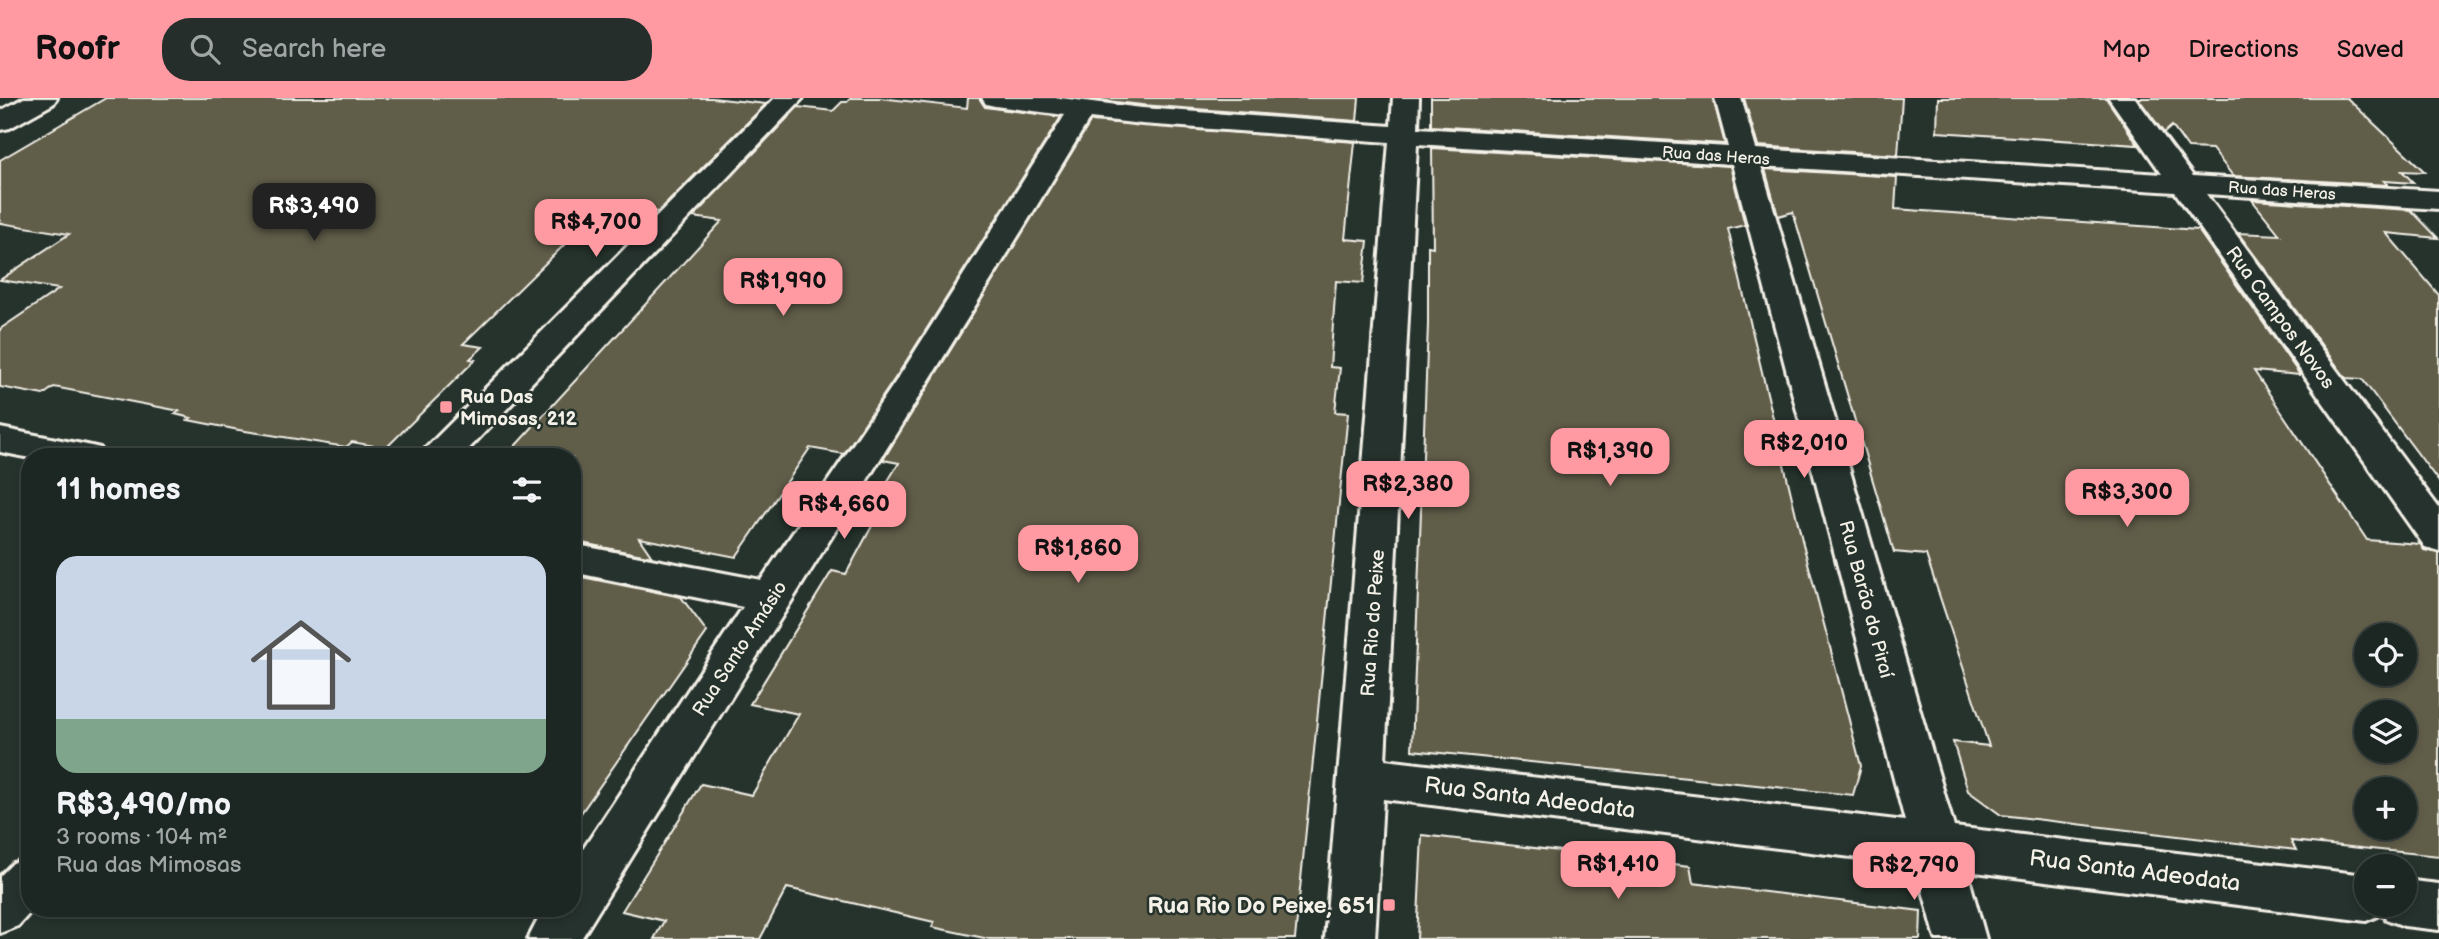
<!DOCTYPE html>
<html lang="en">
<head>
<meta charset="utf-8">
<style>
	:root { --surface:#1c2622; --page:#252e2a; --text:#f1f3f6; --muted:#a0a5a5; --line:#3a4340; --accent:#ff9aa2 }
	body { margin:0; font-family:"Balsamiq Sans",sans-serif; background:var(--page); color:var(--text); height:100vh; display:flex; flex-direction:column; font-size:26px; white-space:nowrap }
	* { box-sizing:border-box; margin:0 }
	p { font-size:23px; color:var(--muted) }
	.icon { flex:none; width:38px; height:38px; fill:none; stroke:currentColor; stroke-width:2; stroke-linecap:round; stroke-linejoin:round }
	.map { position:relative; flex:1; overflow:hidden }
	.side { position:absolute; left:21px; top:350px; width:560px; height:469px; display:flex; flex-direction:column; background:var(--surface); border-radius:28px; box-shadow:0 4px 10px #0003,0 0 0 2px var(--line) }
	.side>* { flex:none }
	.controls { position:absolute; left:2354px; top:525px; display:grid; gap:14px }
	.controls a { display:grid; place-items:center; width:63px; height:63px; border-radius:50%; background:var(--surface); box-shadow:0 4px 10px #0003,0 0 0 2px var(--line); font-size:35px }
	.price { position:absolute; translate:-50% -60px; padding:0 16px; border-radius:14px; background:var(--accent); color:#111; font-size:23px; line-height:46px; filter:drop-shadow(0 2px 4px #0008) }
	.price::after { content:''; position:absolute; left:50%; top:42px; width:21px; height:16px; margin-left:-10px; background:inherit; clip-path:polygon(0 0,100% 0,50% 100%) }
	.price.active { background:#222; color:#fff }
	ul { padding:0; list-style:none }
	li { display:grid; align-content:center; gap:14px; height:371px; padding:0 35px }
	li+li { border-top:2px solid var(--line) }
	li span { display:grid; place-items:center; height:217px; border-radius:21px; color:#555 }
	li>.icon { margin-inline-start:auto }
	span .icon { width:126px; height:126px; fill:#fffc; stroke-width:1 }
	li b { font-size:30px }
	h2 { display:flex; justify-content:space-between; align-items:center; height:84px; padding:0 35px; font-size:30px }
	header { display:flex; align-items:center; gap:42px; box-sizing:border-box; height:98px; padding:0 35px; background:var(--accent); color:#111 }
	header strong { font-size:33px }
	nav { display:flex; gap:38px; margin-inline-start:auto; font-size:24px }
	.search { width:490px; height:63px; background:var(--page); display:flex; align-items:center; gap:18px; box-sizing:border-box; padding:0 24px; border-radius:28px; color:var(--muted); font-size:26px }
	.map>svg:first-child { display:block }
	.building { fill:#605d4a; stroke:#f4f1e8; stroke-width:2; fill-rule:evenodd }
	.lines { fill:none; stroke-linecap:round; stroke-linejoin:round }
	.minor-casing { stroke:#f4f1e8; stroke-width:6 }
	.minor { fill:#26332d; fill-rule:evenodd }
	.poi-dot { fill:#ff9aa2; stroke:#26332d; stroke-width:2.5 }
	.labels { text-anchor:middle; stroke-width:5; stroke-linejoin:round; paint-order:stroke }
	.far-street-label { font-size:16px; fill:#f4f1e8; stroke:#26332d }
	.street-label { font-size:19px; fill:#f4f1e8; stroke:#26332d }
	.poi-label { font-size:19px; font-weight:bold; fill:#f4f1e8; stroke:#26332d; text-anchor:start }
	.near-street-label { font-size:23px; fill:#f4f1e8; stroke:#26332d }
	.near-poi-label { font-size:23px; font-weight:bold; fill:#f4f1e8; stroke:#26332d; text-anchor:end }
</style>
</head>
<body>
<header>
<strong>Roofr</strong>
<div class="search"><svg class="icon" aria-label="search" viewBox="0 0 24 24"><circle cx="10" cy="10" r="6"/><path d="M15 15l6 6"/></svg>Search here</div>
<nav><a>Map</a><a>Directions</a><a>Saved</a></nav>
</header>
<div class="map">
<svg width="2439" height="841" viewBox="0 0 2439 841">
	<rect width="100%" height="100%" fill="#26332d"/>
	<filter id="ink" filterUnits="userSpaceOnUse"><feTurbulence type="fractalNoise" baseFrequency=".0143" numOctaves="2"/><feDisplacementMap in="SourceGraphic" scale="14" xChannelSelector="R" yChannelSelector="G"/><feConvolveMatrix kernelMatrix="1 2 1 2 8 2 1 2 1" color-interpolation-filters="sRGB"/></filter>
	<g filter="url(#ink)">
		<path class="building" d="M106 0H712L766 6 658 114 605 107 463 246 483 249 470 261 475 262 386 350 352 344 346 349 239 332 188 322 191 320 175 316 180 313 54 289 43 297 0 289V231L59 191 0 182 69 136 0 125V62Z
			M851 0H880L967 10 968 0H979L985 9 1061 19 900 273 844 356 810 350 736 459 639 440 652 459 572 443V359H505L722 123 693 119 798 9 833 13 842 4H847Z
			M1082 0H1359L1357 23 1142 7Z
			M1431 0H1713L1725 46 1431 28Z
			M1744 0H1902L1898 57 1758 48Z
			M1938 0H2106L2138 47 1937 34Z
			M2138 0H2347L2425 74 2402 73 2414 85 2384 83 2388 87 2233 78 2212 51 2188 50 2172 28 2164 35Z
			M1091 23 1355 44 1345 141 1368 143 1363 185 1336 183 1330 269 1340 270 1335 314 1348 315 1295 841H989L932 829 934 824 787 790 760 841H654L664 823 622 813 701 686 752 697 799 616 750 606 832 473 846 476 892 391 884 389 899 365 883 362Z
			M1432 50 1730 68 1745 127 1728 131 1802 442 1861 668 1853 697 1412 652 1428 226V148L1433 149Z
			M1765 71 1897 79 1895 111 2198 132 2300 277 2254 273 2367 442 2420 446 2424 452 2439 455V758L2291 743 2296 752 2001 717 1968 693 1953 644 1989 648 1926 457 1894 454 1793 114 1778 118ZM2366 537H2404V576H2366ZM2366 614H2404V653H2366ZM2366 691H2404V730H2366Z
			M2252 102 2411 112 2438 140 2386 135 2439 197V384L2362 281 2346 280 2238 135 2280 137Z
			M572 477 681 499 707 534 572 728Z
			M1422 737 1690 768 1693 785 1921 813 1920 841H1417Z"/>
		<g class="lines">
			<defs>
				<path id="minor" d="M24 0H57L53 6 10 30 0 32V13Z
					M775 0H803L461 359H421L426 350Z
					M982 0H1060L1142 10 1391 28 1393 0H1419L1418 30 1728 49 1715 0H1741L1756 51 2162 76 2109 0H2135L2193 78 2439 93V111L2206 96 2439 410V453L2425 449 2175 94 1761 68 1954 729 2366 777V807H2404V782L2439 786V832L2404 828 2386 821 2384 815 2366 823 1967 773 1986 841H1936L1916 767 1383 701 1375 841H1325L1389 44 1142 26 1090 20C924 295 750 567 581 841H528L544 810H572V768L743 509 572 474V446L761 482 902 274 1065 17 995 8 986 6ZM1417 46 1732 66 1905 723 1385 662Z
					M0 330 87 347 100 350 105 359 30 360 0 354Z
					M30 759V810H34L18 828 0 835V778L13 765Z"/>
			</defs>
			<use href="#minor" class="minor-casing"/>
			<use href="#minor" class="minor"/>
		</g>
	</g>
	<g class="poi-dot">
		<rect x="439" y="302" width="14" height="14" rx="3.5"/>
		<rect x="1382" y="800" width="14" height="14" rx="3.5"/>
	</g>
	<g class="labels">
		<g class="far-street-label">
			<text transform="translate(1716 57) rotate(4)" y="6">Rua das Heras</text>
			<text transform="translate(2282 92) rotate(4)" y="6">Rua das Heras</text>
		</g>
		<g class="street-label">
			<text transform="translate(2281 219) rotate(54)" y="7">Rua Campos Novos</text>
			<text transform="translate(1867 501) rotate(75)" y="7">Rua Barão do Piraí</text>
			<text transform="translate(1372 525) rotate(-86)" y="7">Rua Rio do Peixe</text>
			<text transform="translate(739 550) rotate(-57)" y="7">Rua Santo Amásio</text>
		</g>
		<g class="poi-label">
			<text x="460" y="305">Rua Das<tspan x="460" dy="22">Mimosas, 212</tspan></text>
		</g>
		<g class="near-street-label">
			<text transform="translate(1530 699) rotate(7)" y="8">Rua Santa Adeodata</text>
			<text transform="translate(2135 772) rotate(7)" y="8">Rua Santa Adeodata</text>
		</g>
		<g class="near-poi-label">
			<text x="1375" y="815">Rua Rio Do Peixe, 651</text>
		</g>
	</g>
</svg>
<div class="controls">
<a><svg class="icon" aria-label="locate" viewBox="0 0 24 24"><circle cx="12" cy="12" r="6"/><path d="M12 2v4M12 18v4M2 12h4M18 12h4"/></svg></a>
<a><svg class="icon" aria-label="layers" viewBox="0 0 24 24"><path d="M12 4l9 5-9 5-9-5zM3 14l9 5 9-5"/></svg></a>
<a>+</a>
<a>−</a>
</div>
<b class="price active" style="left:314px;top:145px">R$3,490</b>
<b class="price" style="left:596px;top:161px">R$4,700</b>
<b class="price" style="left:783px;top:220px">R$1,990</b>
<b class="price" style="left:1804px;top:382px">R$2,010</b>
<b class="price" style="left:1610px;top:390px">R$1,390</b>
<b class="price" style="left:1408px;top:423px">R$2,380</b>
<b class="price" style="left:2127px;top:431px">R$3,300</b>
<b class="price" style="left:844px;top:443px">R$4,660</b>
<b class="price" style="left:1078px;top:487px">R$1,860</b>
<b class="price" style="left:1618px;top:803px">R$1,410</b>
<b class="price" style="left:1914px;top:804px">R$2,790</b>
<section class="side">
<h2>11 homes<svg class="icon" aria-label="filters" viewBox="0 0 24 24"><path d="M4 7h16M4 17h16"/><circle cx="9" cy="7" r="2"/><circle cx="15" cy="17" r="2"/></svg></h2>
<ul>
<li><span style="background:linear-gradient(#c9d6e8 75%,#7fa58c 0)"><svg class="icon" aria-label="home" viewBox="0 0 24 24"><path d="M3 11l9-7 9 7M6 9v11h12V9"/></svg></span><div><b>R$3,490/mo</b><p>3 rooms · 104 m²</p><p>Rua das Mimosas</p></div></li>
</ul>
</section>
</div>
</body>
</html>
